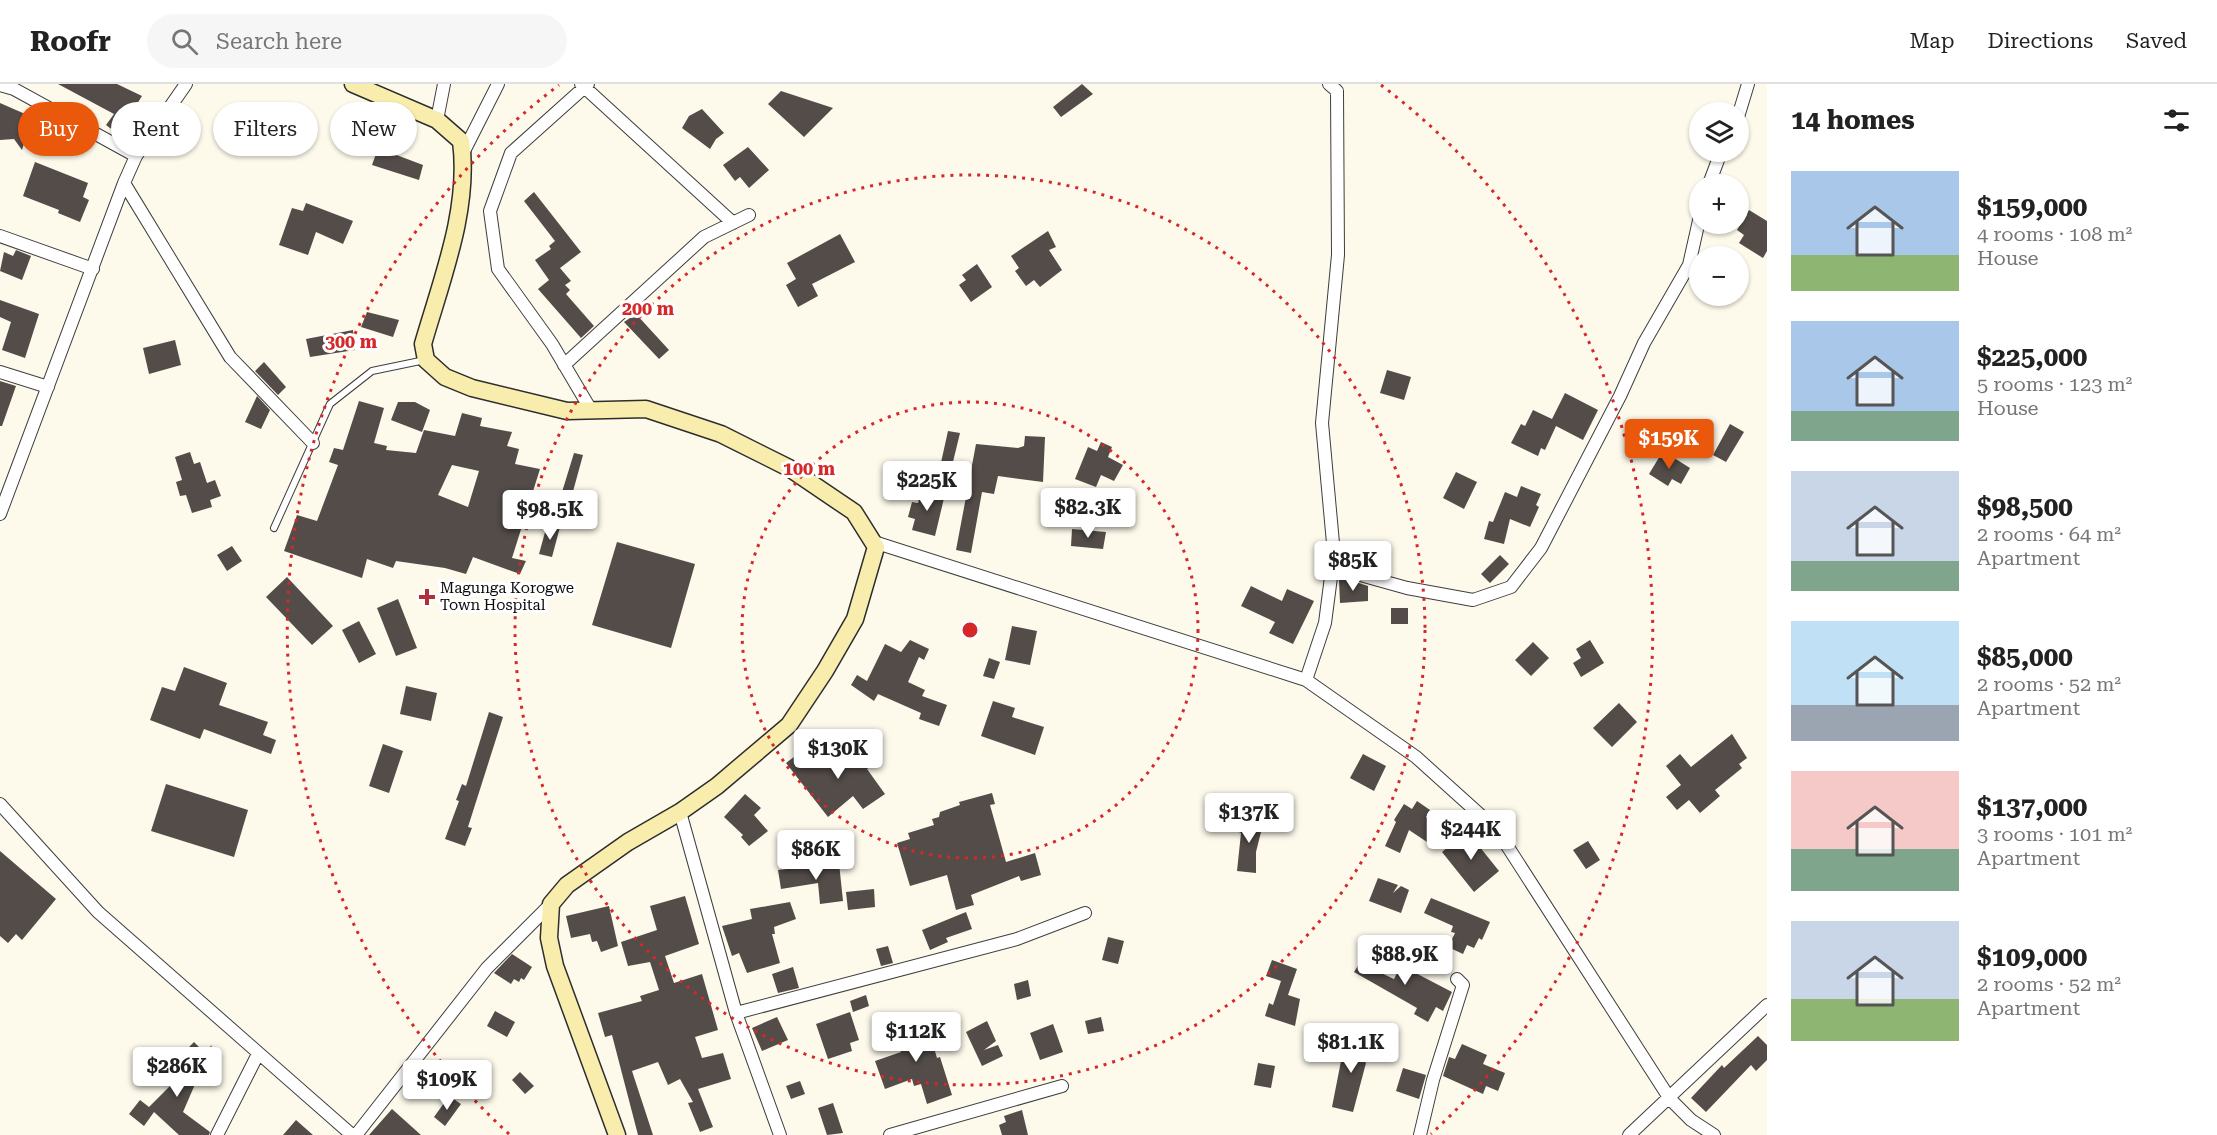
<!DOCTYPE html>
<html lang="en">
<head>
<meta charset="utf-8">
<style>
	:root { --surface:#fff; --page:#f6f6f6; --text:#222; --muted:#767676; --line:#e0e0e0; --accent:#ea580c }
	body { margin:0; font-family:"Roboto Serif",serif; background:var(--page); color:var(--text); height:100vh; display:flex; flex-direction:column; font-size:22px; white-space:nowrap }
	* { box-sizing:border-box; margin:0 }
	p { font-size:20px; color:var(--muted) }
	.icon { flex:none; width:33px; height:33px; fill:none; stroke:currentColor; stroke-width:2; stroke-linecap:round; stroke-linejoin:round }
	.map { position:relative; flex:1; overflow:hidden }
	.panel { display:flex; flex-direction:column; background:var(--surface); width:450px }
	.panel>* { flex:none }
	.guide { position:absolute; left:18px; top:18px; width:570px; height:54px; display:flex; gap:12px }
	.controls { position:absolute; left:1689px; top:18px; display:grid; gap:12px }
	.controls a { display:grid; place-items:center; width:60px; height:60px; border-radius:50%; background:var(--surface); box-shadow:0 2px 4px #0004; font-size:30px }
	.price { position:absolute; translate:-50% -51px; padding:0 14px; border-radius:6px; background:#fff; color:#222; font-size:20px; line-height:39px; filter:drop-shadow(0 2px 3px #0008) }
	.price::after { content:''; position:absolute; left:50%; top:36px; width:18px; height:14px; margin-left:-9px; background:inherit; clip-path:polygon(0 0,100% 0,50% 100%) }
	.price.selected { background:var(--accent); color:#fff }
	ul { padding:0; list-style:none }
	li { display:flex; align-items:center; gap:18px; height:150px; padding:0 24px }
	li span { display:grid; place-items:center; flex:none; width:168px; height:120px; border-radius:0px; color:#555 }
	li>.icon { margin-inline-start:auto }
	span .icon { width:72px; height:72px; fill:#fffc; stroke-width:1 }
	li b { font-size:26px }
	h2 { display:flex; justify-content:space-between; align-items:center; height:72px; padding:0 24px; font-size:26px }
	.tag { padding:0 21px; border-radius:27px; background:var(--surface); box-shadow:0 2px 4px #0004; font-size:21px; line-height:54px }
	.tag.selected { background:var(--accent); color:#fff }
	header { display:flex; align-items:center; gap:36px; box-sizing:border-box; height:84px; padding:0 30px; background:var(--surface); border-bottom:2px solid var(--line) }
	header strong { font-size:28px }
	nav { display:flex; gap:33px; margin-inline-start:auto; font-size:21px }
	.search { width:420px; height:54px; background:var(--page); display:flex; align-items:center; gap:15px; box-sizing:border-box; padding:0 21px; border-radius:33px; color:var(--muted); font-size:22px }
	main { display:flex; flex:1; min-height:0 }
	.map>svg:first-child { display:block }
	.building { fill:#534c49; fill-rule:evenodd }
	.lines { fill:none; stroke-linecap:round; stroke-linejoin:round }
	.lane-casing { stroke:#3e3e3e; stroke-width:8 }
	.street-casing { stroke:#3e3e3e; stroke-width:14 }
	.secondary-casing { stroke:#2d2d2d; stroke-width:19 }
	.lane { stroke:#fff; stroke-width:6 }
	.street { stroke:#fff; stroke-width:12 }
	.secondary { stroke:#f8edac; stroke-width:16 }
	.ring { fill:none; stroke:#d62828; stroke-width:3; stroke-dasharray:3 6 }
	.poi-dot { fill:#af3039; stroke:#fff; stroke-width:2 }
	.labels { text-anchor:middle; stroke-width:6; stroke-linejoin:round; paint-order:stroke }
	.poi-label { font-size:15px; fill:#0b0b0b; stroke:#fff; text-anchor:start }
	.centre { fill:#d62828; stroke:#fff; stroke-width:3 }
	.ring-label { font-size:18px; text-anchor:middle; font-weight:bold; fill:#d62828; stroke:#fff; stroke-width:6; stroke-linejoin:round; paint-order:stroke }
</style>
</head>
<body>
<header>
<strong>Roofr</strong>
<div class="search"><svg class="icon" aria-label="search" viewBox="0 0 24 24"><circle cx="10" cy="10" r="6"/><path d="M15 15l6 6"/></svg>Search here</div>
<nav><a>Map</a><a>Directions</a><a>Saved</a></nav>
</header>
<main>
<div class="map">
<svg width="1767" height="1051" viewBox="0 0 1767 1051">
	<rect width="100%" height="100%" fill="#fdf9eb"/>
	<path class="building" d="M58 0H117L142 12 118 50 106 41 114 30Z
		M1082 0 1093 10 1061 33 1053 23Z
		M781 7 833 24 804 53 768 20Z
		M0 19 32 33 22 66 14 55 0 56Z
		M702 25 724 49 716 55 710 65 682 44 689 32Z
		M748 63 769 86 749 104 740 93 735 97 723 81Z
		M378 64 423 81 419 96 372 81Z
		M35 78 88 99 83 113 89 116 80 138 58 129 59 126 23 112Z
		M534 108 581 168 560 184 571 197 565 201 570 206 566 210 594 242 581 254 538 205 549 196 535 176 551 165 549 162 555 157 524 117Z
		M306 119 353 137 343 160 316 148 308 171 279 161 292 124 303 127Z
		M1749 126 1767 137V167L1763 174 1739 159 1744 151 1737 146Z
		M1048 147 1056 163 1049 166 1062 186 1040 203 1034 196 1026 202 1015 187 1019 184 1011 172Z
		M840 150 855 178 812 200 818 212 798 223 786 201 796 195 787 179Z
		M16 166 31 172 22 196 0 187 4 168 13 172Z
		M977 180 992 203 971 218 959 201 966 196 962 191Z
		M0 216 39 230 25 274 2 266 11 238 0 233Z
		M367 228 399 236 393 253 361 243Z
		M636 230 669 266 659 275 624 238Z
		M353 246 355 266 310 273 306 255Z
		M175 256 181 281 149 290 143 264Z
		M264 278 286 303 278 311 255 287Z
		M1387 286 1411 293 1404 316 1380 309Z
		M0 297 16 302 2 342H0Z
		M1565 309 1598 326 1583 356 1556 342 1545 366 1541 364 1538 372 1511 359 1521 340 1525 342 1533 326 1552 335Z
		M257 312 270 326 261 345 245 338Z
		M359 317 384 324 374 359 387 362 386 366 416 369 424 346 455 352 462 329 482 334 480 342 512 348 507 362 519 365 515 380 540 385 512 474 526 477 520 490 473 473 466 490 445 484 396 477 393 484 367 475 362 494 284 467 297 431 317 437 338 381 329 378 334 364 343 366ZM452 381 479 387 468 423 438 411Z
		M398 318H415L430 326 422 348 391 336Z
		M1730 340 1744 348 1726 378 1713 371Z
		M948 347 960 349 951 386 940 383Z
		M1025 352 1045 353 1043 398 998 392 994 410 982 408 971 469 956 466 976 360 1018 364 1024 362Z
		M1101 358 1112 363 1108 373 1123 381 1114 397 1101 391 1096 403 1075 395 1088 363 1097 367Z
		M1663 367 1690 384 1681 400 1672 395 1668 402 1649 390Z
		M190 368 194 380 200 378 207 399 215 396 221 412 210 416 212 423 192 429 186 411 180 412 176 398 182 396 175 373Z
		M574 369 583 371 572 411 562 408Z
		M1456 388 1477 398 1464 425 1443 414Z
		M1521 402 1541 410 1536 421 1539 423 1530 443 1510 435 1504 460 1484 455 1489 437 1493 438 1505 408 1517 413Z
		M922 404 945 410 935 452 912 446 915 435 908 433 912 418 918 419Z
		M547 441 560 443 552 473 539 470Z
		M1072 445 1106 448 1103 465 1071 462Z
		M617 458 695 480 671 564 592 541Z
		M232 462 242 477 227 487 217 471Z
		M1500 471 1509 480 1490 499 1481 490Z
		M287 493 333 542 312 561 266 513Z
		M1346 495 1368 502V517L1340 519 1339 496Z
		M1251 502 1282 517 1287 505 1314 517 1293 560 1269 549 1275 538 1241 522Z
		M398 515 417 564 396 572 377 524Z
		M1391 524H1408V540H1391Z
		M359 537 376 570 359 579 342 546Z
		M1012 542 1037 547 1030 581 1005 576Z
		M910 556 929 565 924 576 919 573 908 598 925 606 922 612 947 621 939 642 919 635 921 629 878 610 874 617 851 601 857 591 867 597 885 560 901 568Z
		M1590 556 1604 579 1581 593 1573 579 1581 574 1576 565Z
		M1533 558 1549 574 1531 592 1515 576Z
		M989 574 1000 578 994 595 983 592Z
		M184 583 227 599 219 621 268 638 263 651 276 656 271 670 204 645 200 655 150 636 162 603 175 607Z
		M406 602 437 609 431 637 400 630Z
		M993 617 1015 624 1012 633 1044 643 1035 671 981 652Z
		M1619 619 1637 638 1612 663 1593 644Z
		M489 628 503 633 468 743 472 744 465 762 445 755 459 717 456 716 462 700 466 702Z
		M1732 650 1747 674 1739 680 1742 684 1715 706 1720 712 1700 729 1689 716 1677 726 1666 713 1681 701 1666 682 1680 670 1691 683Z
		M383 660 403 667 389 709 369 702Z
		M865 662 877 678 867 685 885 710 863 725 853 712 828 733 786 679 799 669 803 673 808 669 812 674 819 668 833 685Z
		M1363 670 1386 682 1374 707 1350 694Z
		M166 700 248 726 234 773 151 747Z
		M992 709 995 720 990 721 1006 778 1035 769 1041 791 1021 797 1019 792 971 811 974 821 956 826 947 791 910 802 897 759 910 755 908 749 934 741 932 735 939 733 940 728 960 721 959 718Z
		M745 710 761 724 754 731 768 747 749 762 741 753 743 751 724 733Z
		M1417 717 1430 726 1426 733 1438 741 1427 758 1409 746 1400 769 1385 762 1396 738 1394 736 1404 720 1412 725Z
		M1243 731 1264 736 1256 768V789L1237 787 1241 749 1239 748Z
		M1467 747 1499 787 1474 808 1442 768Z
		M1588 757 1600 776 1586 785 1573 766Z
		M0 767 56 815 22 856 16 850 8 859 0 852Z
		M839 779 843 817 820 820 818 799 781 805 778 786Z
		M1378 794 1398 801 1393 809 1401 802 1409 806 1401 829 1369 817Z
		M874 805 875 823 848 826 846 808Z
		M685 812 699 860 665 872 674 899 702 890 718 946 695 953 702 974 723 969 731 995 698 1005 713 1043 700 1048 688 1019 693 1018 680 995 668 1001 658 978 632 987 653 1051H638L612 951 605 953 598 929 642 917 640 912 659 906 650 878 628 882 621 858 657 846 650 822Z
		M1431 814 1490 838 1482 856 1479 854 1474 864 1467 861 1463 870 1448 863 1455 849 1451 848 1453 842 1424 829Z
		M790 818 796 835 774 843 775 850H772L780 879 747 889 739 869 732 872 722 842 752 835 750 825Z
		M609 822 618 862 601 868 597 857 592 858 590 850 571 854 566 832Z
		M966 828 972 845 946 854 948 858 930 866 922 846Z
		M1108 853 1124 857 1118 880 1102 876Z
		M888 862 893 879 881 882 876 865Z
		M1369 864 1384 873 1379 888 1394 895 1400 883H1404L1452 908 1443 927 1436 923 1428 938 1414 930 1417 924 1354 888Z
		M512 870 532 883 524 896 521 894 519 898 514 895 511 900 494 889Z
		M1272 876 1297 885 1288 911 1300 915 1295 942 1265 932 1269 919 1273 921 1281 897 1266 892Z
		M793 883 799 904 778 909 772 890Z
		M1028 896 1031 912 1017 916 1014 900Z
		M866 911 869 922 853 928 850 917Z
		M495 927 515 938 507 953 487 942Z
		M850 928 859 956 850 959 852 967 828 975 816 940Z
		M777 933 788 956 762 967 752 944Z
		M1101 933 1104 947 1088 950 1085 937Z
		M925 934 937 974 940 973 952 1011 927 1020 921 1000 914 1002 912 995 885 1005 875 977 901 968 894 943Z
		M987 937 996 957 984 966 998 961 1003 972 982 982 966 948Z
		M1053 940 1063 968 1040 976 1030 949Z
		M1352 950 1370 954 1364 977 1366 979 1353 1028 1332 1023 1341 977 1345 978Z
		M1758 952 1767 961V976L1756 987 1751 981 1706 1028 1691 1014 1722 981 1724 984Z
		M194 958 204 968 212 961 183 1028 210 1048 209 1051H179L154 1028 144 1042 129 1030 140 1016 149 1023 192 980 182 970Z
		M1462 960 1487 971 1483 980 1505 989 1498 1007 1486 1002 1483 1010 1443 992 1449 973 1455 975Z
		M1258 979 1275 982 1271 1004 1254 1001Z
		M1403 984 1426 991 1419 1015 1396 1007Z
		M520 988 534 1002 525 1010 512 996Z
		M800 997 805 1010 791 1015 786 1002Z
		M449 1012 461 1020 445 1042 434 1033Z
		M833 1019 843 1049 827 1051 818 1024Z
		M392 1025 421 1051H369Z
		M1022 1026 1028 1051H1002L999 1041 1006 1038 1004 1032Z
		M296 1036 313 1051H283Z"/>
	<g class="lines">
		<defs>
			<path id="lane" d="M274 444 330 320 372 287 425 276"/>
			<path id="street" d="M581 0 733 139
				M588 0 511 69 490 127 498 185 552 260 591 326
				M0 1 14 5 136 72
				M1738 33 1748 0
				M437 36 444 0
				M463 69 498 0
				M124 99 230 273 313 359
				M1709 100 1721 68
				M0 152 93 185
				M564 281 704 153 749 131
				M0 288 48 303
				M0 430 124 99 136 72 186 0
				M876 463 877 459 1306 596 1416 673 1497 746 1670 1015 1691 1036 1714 1051
				M1332 483 1407 504 1473 516 1511 503 1541 464 1620 312 1644 259 1689 181 1700 132
				M1306 596 1325 539 1334 470 1322 339 1338 171 1337 7 1329 0
				M0 720 98 828 352 1051
				M680 728 736 929 780 1051
				M736 929 1017 855 1085 829
				M217 1051 258 970
				M356 1051 487 884 551 820
				M890 1051 1062 1002
				M1420 1051 1433 996 1463 901 1457 895
				M1629 1051 1767 921"/>
			<path id="secondary" d="M353 0 437 36 461 57C470 125 442 194 423 260L426 276 445 293 472 304 567 327 646 325 721 350 789 384 854 428 876 463 855 535 825 587 789 641 717 702 680 728 628 758 567 801 551 820 549 854 555 882 617 1051"/>
		</defs>
		<use href="#lane" class="lane-casing"/>
		<use href="#street" class="street-casing"/>
		<use href="#secondary" class="secondary-casing"/>
		<use href="#lane" class="lane"/>
		<use href="#street" class="street"/>
		<use href="#secondary" class="secondary"/>
	</g>
	<g class="ring">
		<circle cx="970" cy="546" r="228"/>
		<circle cx="970" cy="546" r="455"/>
		<path d="M509 1050A683 683 0 0 1 559 1M1381 1A683 683 0 0 1 1431 1050"/>
	</g>
	<path class="poi-dot" d="M424 504h6v6h6v6h-6v6h-6v-6h-6v-6h6z"/>
	<g class="labels">
		<g class="poi-label">
			<text x="440" y="509">Magunga Korogwe<tspan x="440" dy="17">Town Hospital</tspan></text>
		</g>
	</g>
	<circle cx="970" cy="546" r="9" class="centre"/>
	<g class="ring-label">
		<text x="648" y="231">200 m</text>
		<text x="351" y="264">300 m</text>
		<text x="809" y="391">100 m</text>
	</g>
</svg>
<div class="controls">
<a><svg class="icon" aria-label="layers" viewBox="0 0 24 24"><path d="M12 4l9 5-9 5-9-5zM3 14l9 5 9-5"/></svg></a>
<a>+</a>
<a>−</a>
</div>
<b class="price selected" style="left:1669px;top:386px">$159K</b>
<b class="price" style="left:927px;top:428px">$225K</b>
<b class="price" style="left:1088px;top:455px">$82.3K</b>
<b class="price" style="left:550px;top:457px">$98.5K</b>
<b class="price" style="left:1353px;top:508px">$85K</b>
<b class="price" style="left:838px;top:696px">$130K</b>
<b class="price" style="left:1249px;top:760px">$137K</b>
<b class="price" style="left:1471px;top:777px">$244K</b>
<b class="price" style="left:816px;top:797px">$86K</b>
<b class="price" style="left:1405px;top:902px">$88.9K</b>
<b class="price" style="left:916px;top:979px">$112K</b>
<b class="price" style="left:1351px;top:990px">$81.1K</b>
<b class="price" style="left:177px;top:1014px">$286K</b>
<b class="price" style="left:447px;top:1027px">$109K</b>
<div class="guide">
<a class="tag selected">Buy</a>
<a class="tag">Rent</a>
<a class="tag">Filters</a>
<a class="tag">New</a>
</div>
</div>
<section class="panel">
<h2>14 homes<svg class="icon" aria-label="filters" viewBox="0 0 24 24"><path d="M4 7h16M4 17h16"/><circle cx="9" cy="7" r="2"/><circle cx="15" cy="17" r="2"/></svg></h2>
<ul>
<li><span style="background:linear-gradient(#a9c7e8 70%,#8fb573 0)"><svg class="icon" aria-label="home" viewBox="0 0 24 24"><path d="M3 11l9-7 9 7M6 9v11h12V9"/></svg></span><div><b>$159,000</b><p>4 rooms · 108 m²</p><p>House</p></div></li>
<li><span style="background:linear-gradient(#a9c7e8 75%,#7fa58c 0)"><svg class="icon" aria-label="home" viewBox="0 0 24 24"><path d="M3 11l9-7 9 7M6 9v11h12V9"/></svg></span><div><b>$225,000</b><p>5 rooms · 123 m²</p><p>House</p></div></li>
<li><span style="background:linear-gradient(#c9d6e8 75%,#7fa58c 0)"><svg class="icon" aria-label="home" viewBox="0 0 24 24"><path d="M3 11l9-7 9 7M6 9v11h12V9"/></svg></span><div><b>$98,500</b><p>2 rooms · 64 m²</p><p>Apartment</p></div></li>
<li><span style="background:linear-gradient(#bfe0f5 70%,#9aa5b1 0)"><svg class="icon" aria-label="home" viewBox="0 0 24 24"><path d="M3 11l9-7 9 7M6 9v11h12V9"/></svg></span><div><b>$85,000</b><p>2 rooms · 52 m²</p><p>Apartment</p></div></li>
<li><span style="background:linear-gradient(#f6c9c9 65%,#7fa58c 0)"><svg class="icon" aria-label="home" viewBox="0 0 24 24"><path d="M3 11l9-7 9 7M6 9v11h12V9"/></svg></span><div><b>$137,000</b><p>3 rooms · 101 m²</p><p>Apartment</p></div></li>
<li><span style="background:linear-gradient(#c9d6e8 65%,#8fb573 0)"><svg class="icon" aria-label="home" viewBox="0 0 24 24"><path d="M3 11l9-7 9 7M6 9v11h12V9"/></svg></span><div><b>$109,000</b><p>2 rooms · 52 m²</p><p>Apartment</p></div></li>
</ul>
</section>
</main>
</body>
</html>
